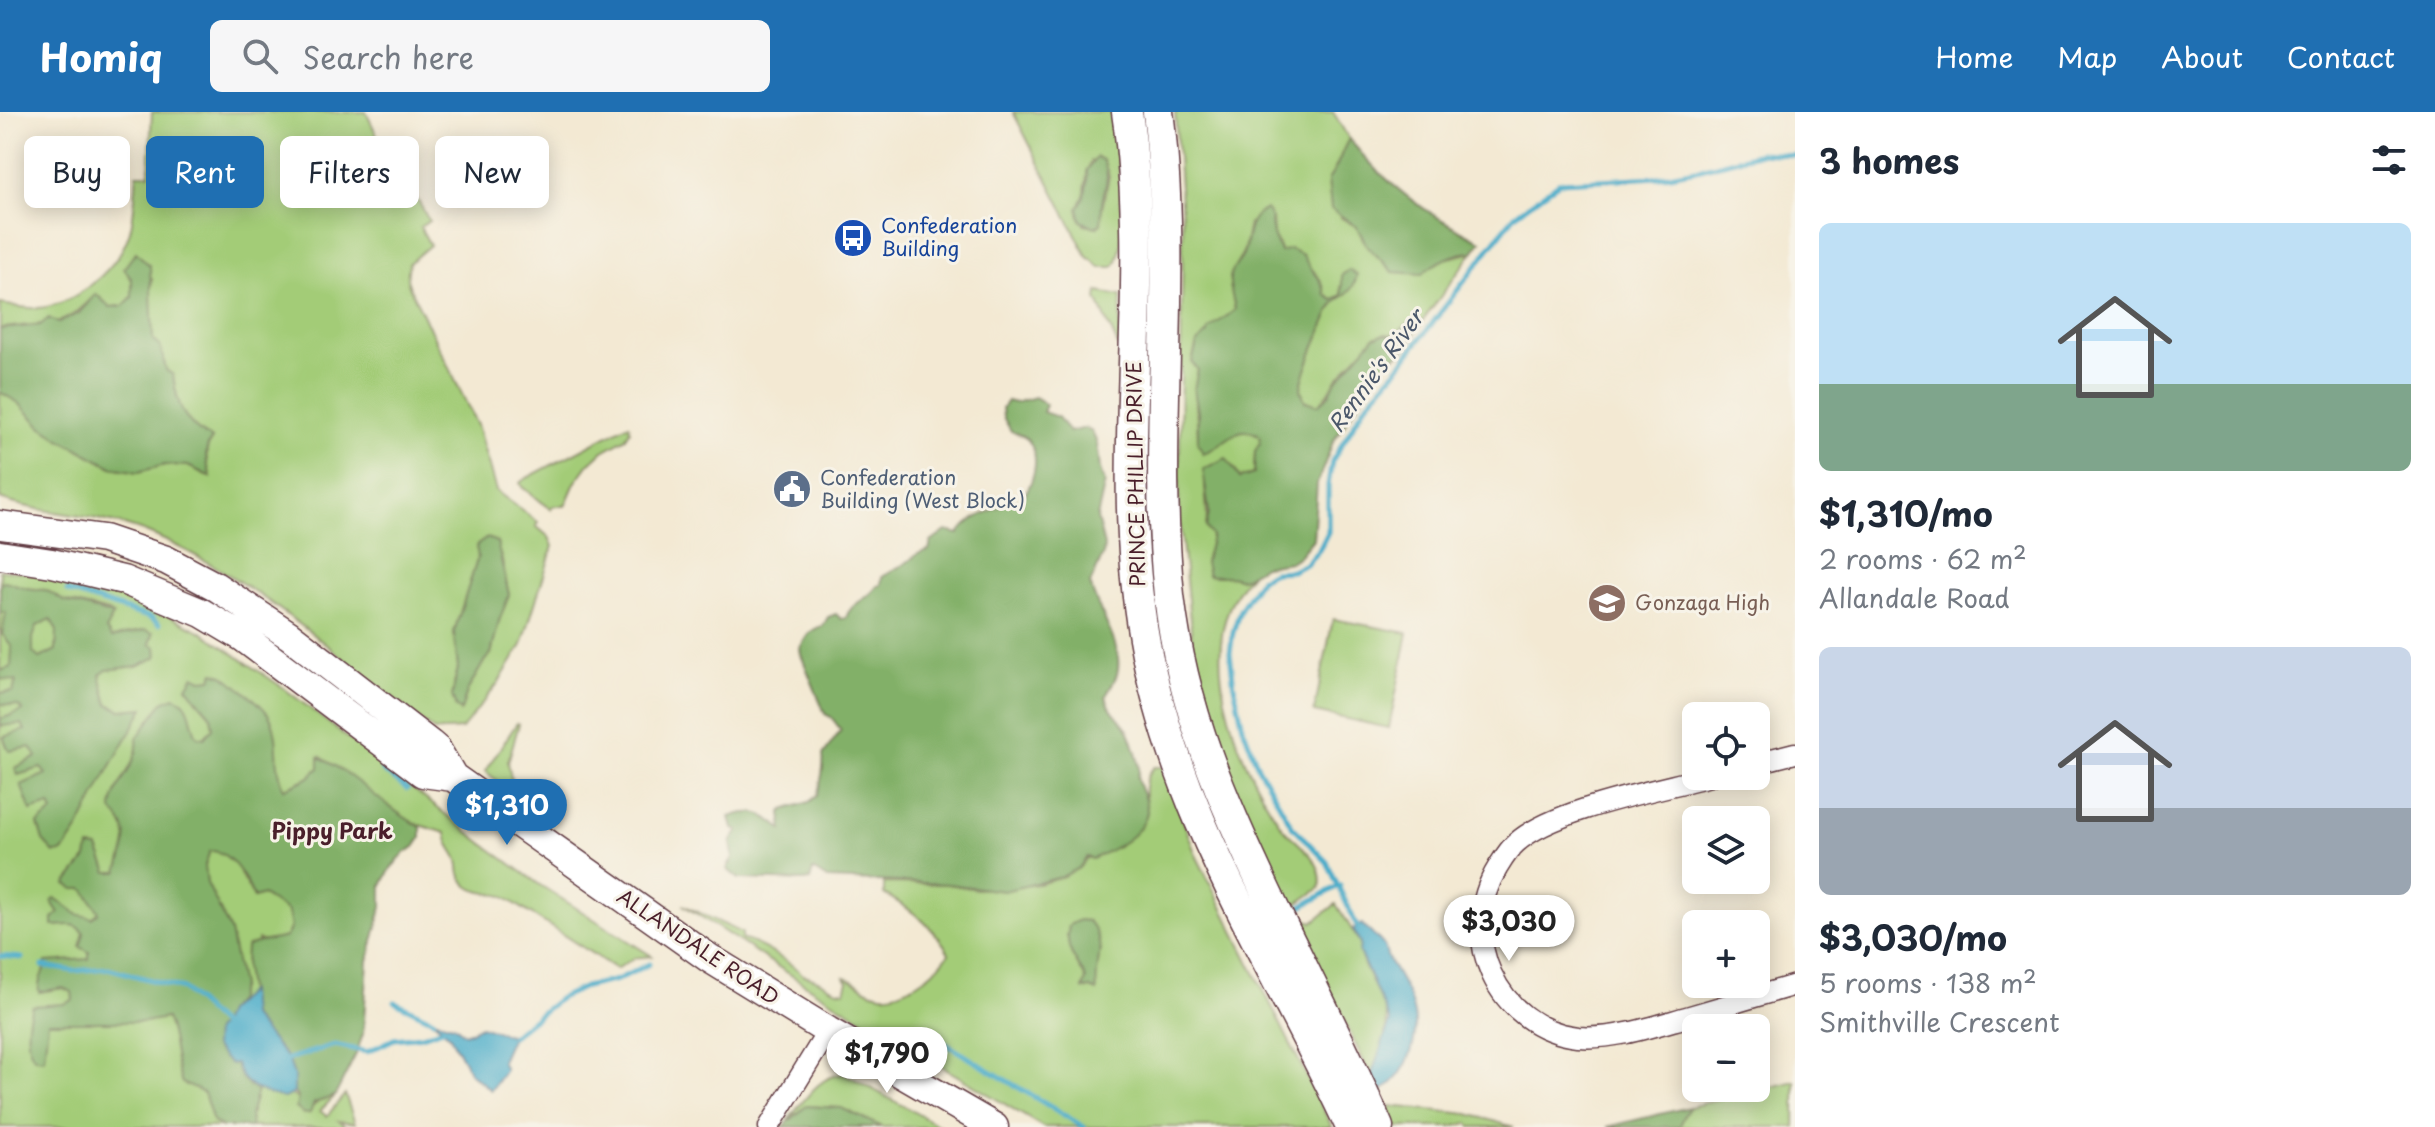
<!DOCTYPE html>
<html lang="en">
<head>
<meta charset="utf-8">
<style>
	:root { --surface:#fff; --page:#f6f6f7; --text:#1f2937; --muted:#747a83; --accent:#1f6fb2 }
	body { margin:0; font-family:"Playpen Sans",sans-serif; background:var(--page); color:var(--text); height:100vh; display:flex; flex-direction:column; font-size:30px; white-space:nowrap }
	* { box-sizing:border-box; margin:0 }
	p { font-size:26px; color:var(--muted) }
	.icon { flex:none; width:44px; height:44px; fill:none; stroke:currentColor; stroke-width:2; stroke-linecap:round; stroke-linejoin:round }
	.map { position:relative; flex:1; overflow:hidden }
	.panel { display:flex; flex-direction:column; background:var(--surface); width:640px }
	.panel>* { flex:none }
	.top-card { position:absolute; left:24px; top:24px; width:760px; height:72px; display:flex; gap:16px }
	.fabs { position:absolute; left:1682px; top:590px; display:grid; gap:16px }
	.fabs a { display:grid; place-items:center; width:88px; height:88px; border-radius:12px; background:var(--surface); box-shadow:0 4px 20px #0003; font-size:40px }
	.price { position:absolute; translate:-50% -68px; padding:0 18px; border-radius:28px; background:#fff; color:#222; font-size:26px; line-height:52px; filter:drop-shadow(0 2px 4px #0008) }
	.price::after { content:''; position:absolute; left:50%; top:48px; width:24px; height:18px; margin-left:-12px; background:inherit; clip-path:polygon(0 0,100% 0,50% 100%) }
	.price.current { background:var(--accent); color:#fff }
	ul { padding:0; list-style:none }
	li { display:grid; align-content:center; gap:16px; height:424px; padding:0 24px }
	li span { display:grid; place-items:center; height:248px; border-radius:12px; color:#555 }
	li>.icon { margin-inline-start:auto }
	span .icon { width:144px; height:144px; fill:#fffc; stroke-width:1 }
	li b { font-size:34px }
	h2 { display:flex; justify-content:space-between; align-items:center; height:96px; padding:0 24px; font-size:34px }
	.pill { padding:0 28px; border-radius:12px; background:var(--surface); box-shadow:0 4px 20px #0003; font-size:28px; line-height:72px }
	.pill.current { background:var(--accent); color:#fff }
	header { display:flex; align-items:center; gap:48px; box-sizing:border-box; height:112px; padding:0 40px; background:var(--accent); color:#fff }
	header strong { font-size:38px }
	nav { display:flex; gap:44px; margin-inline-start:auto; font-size:28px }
	.search { width:560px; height:72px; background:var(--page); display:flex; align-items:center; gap:20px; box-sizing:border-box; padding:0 28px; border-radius:12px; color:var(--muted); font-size:30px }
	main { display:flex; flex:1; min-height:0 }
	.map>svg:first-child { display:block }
	.green { fill:#a3cc77; stroke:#767651; stroke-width:2; fill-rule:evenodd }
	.forest { fill:#82b068; stroke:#66684a; stroke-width:2; fill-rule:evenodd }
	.water { fill:#4aacc9; stroke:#4a667a; stroke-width:2 }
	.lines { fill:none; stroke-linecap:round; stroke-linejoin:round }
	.stream { stroke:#4aacc9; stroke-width:5 }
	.minor-casing { stroke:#633d44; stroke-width:23 }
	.secondary-casing { stroke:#633d44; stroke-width:31 }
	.primary-casing { stroke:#633d44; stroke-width:33 }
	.minor { stroke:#fff; stroke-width:20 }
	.secondary { stroke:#fff; stroke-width:28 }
	.primary { stroke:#fff; stroke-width:30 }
	.labels { text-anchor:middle; stroke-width:6; stroke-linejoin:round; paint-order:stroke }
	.transit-label { font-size:20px; fill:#164399; stroke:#f7f3e8; text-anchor:start }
	.street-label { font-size:20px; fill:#4a1f2b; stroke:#f7f3e8 }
	.service-label { font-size:20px; fill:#4e5e75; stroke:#f7f3e8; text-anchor:start }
	.education-label { font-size:20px; fill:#785e54; stroke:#f7f3e8; text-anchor:start }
	.water-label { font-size:22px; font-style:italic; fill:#4a576a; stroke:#f7f3e8 }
	.neighbourhood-label { font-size:22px; font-weight:bold; fill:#4a1f2b; stroke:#f7f3e8 }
</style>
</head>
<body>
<header>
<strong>Homiq</strong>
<div class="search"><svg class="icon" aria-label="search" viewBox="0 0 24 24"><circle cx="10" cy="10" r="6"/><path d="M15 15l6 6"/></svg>Search here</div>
<nav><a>Home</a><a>Map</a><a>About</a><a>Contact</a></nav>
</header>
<main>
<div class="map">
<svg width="1795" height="1015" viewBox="0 0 1795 1015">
	<rect width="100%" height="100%" fill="#f7f3e8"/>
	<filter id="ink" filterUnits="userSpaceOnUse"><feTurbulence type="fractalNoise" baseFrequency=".0125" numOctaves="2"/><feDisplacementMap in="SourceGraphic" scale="16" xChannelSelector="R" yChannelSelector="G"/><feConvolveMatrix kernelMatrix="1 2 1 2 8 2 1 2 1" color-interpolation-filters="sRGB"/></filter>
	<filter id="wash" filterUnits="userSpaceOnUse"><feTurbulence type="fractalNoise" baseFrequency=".006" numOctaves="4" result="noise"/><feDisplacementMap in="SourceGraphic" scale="32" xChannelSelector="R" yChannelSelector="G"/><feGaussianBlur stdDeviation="1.8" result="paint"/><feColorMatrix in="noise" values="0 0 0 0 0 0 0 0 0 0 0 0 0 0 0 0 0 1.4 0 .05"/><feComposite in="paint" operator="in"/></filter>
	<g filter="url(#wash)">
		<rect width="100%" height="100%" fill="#f3e9d3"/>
		<path class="green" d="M152 0H366L386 42 392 40 429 109 420 115 430 133 409 151 407 167 410 176 477 313 496 379 538 410 536 414 549 425 553 434 522 533 499 570 462 617 434 619C342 548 252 462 143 419 97 402 45 403 0 387V280L19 291 41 314 60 327 112 355 138 360 165 353 188 354 210 365C207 351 203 339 212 327 183 312 177 295 173 263L166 258 160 234 153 228 150 184 152 167 124 156 132 168V185L123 194 110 195 96 182C59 223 47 207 0 217V192C12 194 25 197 38 196 76 193 119 156 130 119 135 101 135 80 137 62H149ZM501 444 509 483 499 509 491 542 485 548 467 579 460 599 454 572 458 556 454 520 478 445Z
			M1013 0H1112C1116 28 1132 137 1113 155H1100L1087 144ZM1091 49 1107 58 1109 64 1098 115 1084 112C1084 96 1085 62 1091 49Z
			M1175 0H1333L1349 27C1340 41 1339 55 1328 68L1340 105 1357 115 1367 134 1393 160 1473 140 1422 210 1413 209C1402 215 1397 225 1384 222 1365 233 1351 251 1337 267 1330 277 1328 285 1318 293L1304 288C1304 286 1301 278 1301 276 1301 267 1328 199 1334 192 1345 180 1352 183 1356 163L1341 175 1342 183 1333 188 1326 183C1319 155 1305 152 1280 140L1278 131 1273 126 1272 106 1249 111 1244 138 1230 166 1235 198 1197 231 1192 250 1198 258C1193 282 1198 306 1198 331 1218 325 1242 311 1260 324L1261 331 1255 339 1254 362 1240 366 1234 356 1205 366C1204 383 1209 398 1206 415L1212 424 1205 451 1241 467 1251 462C1188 529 1235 646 1280 712 1295 733 1326 746 1320 776L1290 797 1235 677 1215 620 1193 537 1179 400 1183 120Z
			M1098 180 1121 184 1120 238 1097 187Z
			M629 312 630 318 626 326 603 339 589 352 575 371 565 394H553L551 397 522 375 520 371 523 368Z
			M0 458 43 462 100 477 150 494 202 520 285 577 481 730 540 773 652 844 634 846 616 857 503 784C486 780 467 782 460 762 458 755 460 750 456 744 451 735 447 732 446 721L410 710 321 645 319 656 308 666 284 677 276 650V624L211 567 202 569 195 586 211 604 240 762 254 786 262 783 288 799 291 815 286 825 267 830 258 828 276 974 312 995 322 987 335 984 320 999 327 1004 345 982 355 1011 339 1009 347 1015H0V482L22 475 0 470ZM27 476 46 478 63 489 109 500 113 503 106 518 111 527 135 520 153 522 150 532 129 555Z
			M1333 507 1408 521 1389 616 1314 600Z
			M517 611 519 612 508 650 514 682 485 659Z
			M1154 655H1163L1196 743 1332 1015H1043L817 880 683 793 742 821V828C754 828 795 853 803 863 823 866 827 878 845 879L848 869 845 865C857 868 863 877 873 880 898 890 937 861 949 841 934 814 910 796 884 782V771L947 772 977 777 1039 772 1062 765 1147 701C1145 684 1141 669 1154 655ZM1067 823 1100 837 1095 866 1086 867 1071 841Z
			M1336 792 1360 831C1358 855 1381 879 1386 902 1390 919 1377 948 1371 964L1294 806 1297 804 1313 810Z
			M842 962 849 964 941 1015H882L841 996 807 994 788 1008C803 991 818 964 842 962Z
			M1795 969V1015H1679L1689 995Z
			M1390 994 1469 1002 1514 1015H1471L1468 1011 1450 1015H1394L1389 1004Z"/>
		<path class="forest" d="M1349 27C1389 76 1425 101 1481 129L1473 140C1456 140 1434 151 1422 162L1393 160 1367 134 1357 115 1331 97 1328 68C1339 55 1340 41 1349 27Z
			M1097 45 1103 48C1110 64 1106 70 1103 86 1101 95 1102 104 1101 112L1095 115 1081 109 1078 96C1086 83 1088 73 1087 58Z
			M1266 97C1273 106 1270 111 1273 122 1274 128 1278 132 1280 140L1290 137 1303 143C1310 161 1320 160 1326 183L1333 188 1342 183V163L1349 158 1357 163C1352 183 1345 180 1334 192 1328 200 1301 267 1301 276 1301 279 1304 286 1305 289L1318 293 1329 283 1335 270 1374 225 1384 222 1392 224 1413 209 1422 210 1404 238 1387 250 1373 269 1333 330 1317 372 1313 427 1299 444 1290 450 1264 454 1241 467C1229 461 1220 466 1208 463L1205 451 1212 424 1206 415 1209 401 1203 357 1226 346 1240 366 1254 362 1255 339 1260 331V324C1238 307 1224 336 1203 341L1198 331V300L1194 277 1198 258 1192 250 1197 231 1208 221V218L1235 198C1234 188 1229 177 1230 167 1230 158 1238 152 1242 145 1250 126 1244 107 1266 97Z
			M136 140 150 154 153 228 160 234 166 258 173 263C177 293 184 313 212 327 202 339 207 352 211 365L188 354 165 353 138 360 112 355 60 327 41 314 19 291 0 280V217L40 213 49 206 58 211 79 201 96 182 110 195 123 194 132 185V168L124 156Z
			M1035 285 1046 293 1043 300 1058 305 1069 320 1085 316 1092 320C1103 340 1095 353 1105 370L1097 406 1104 434 1103 443 1090 472C1096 498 1125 534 1117 562 1115 569 1109 577 1106 584 1109 600 1122 606 1129 620 1133 629 1139 648 1139 657 1139 665 1136 661 1138 669 1140 679 1147 687 1147 699 1145 722 1111 739 1092 747L1087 745 1079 756 1062 765 1004 779 947 772 827 767 813 758 810 768 804 769 739 767 727 757 733 746 731 730 739 719 733 717 730 705C756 695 765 703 783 718L781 701 784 698 809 690 817 684C820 674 825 653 823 643L841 618 831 605 825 602 801 543 800 536C806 525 810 517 823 514L828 505 836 502 841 507 846 506C851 489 868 489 877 474L881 473 882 465C889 459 898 456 906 451 917 443 915 442 929 438L931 430 946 419 959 422C970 403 995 400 1011 387L1020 389C1033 373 1042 346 1028 328 1024 323 1016 322 1011 319L1003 305 1002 296 1007 289 1015 291Z
			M487 426 497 430 509 483 499 509 491 542 485 548 467 579 461 599 456 596 452 584 458 556 454 520 478 445 476 434Z
			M5 469 33 478H46L64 489 113 503 106 518 112 526 145 518 153 521 150 532 156 535 157 545 137 554 107 558 100 563 108 592 121 598 144 596 108 659 79 716 63 740 54 741 43 729 38 712 53 700 50 693 31 699 21 673 46 662 41 656 18 663 15 656 37 645 31 635 9 639 3 625 25 618 22 612 1 614 0 607 23 599 18 594 0 592V581L13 580 16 569 0 567V559L11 555 12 534 2 522 6 500 0 501V470ZM51 507 57 519 56 538 40 546 33 541V526L37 514Z
			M214 560 223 563C236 573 265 593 271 607 281 627 273 652 284 677L308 666 319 656V645C356 663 384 696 421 715V726L415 735 406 740 391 756 382 773V795L368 849 363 922 356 942 335 984 314 991 310 1001 304 1002 296 996 298 985 294 981V963L288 947 251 904 245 855 246 835C259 828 272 829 286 825L291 815 288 800 263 783 254 786C247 769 231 738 210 739L205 753 207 771 230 819 241 874 236 889 226 900 214 935 230 952 236 951C240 965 244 972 257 979L250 1004 251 1015H223L213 1010 204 981 182 971C173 950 176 927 166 906L145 910H48L44 947 35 946C24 933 27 910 32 894L64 892 73 888 72 880 63 876 39 880C37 869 44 861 46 850L89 847V840L80 835 84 821C76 809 66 814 53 814V806L59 801 52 790 55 786 77 802 92 806 99 800 84 777H74L66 772 87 746 89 735 98 736 108 760H118C126 732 134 722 112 698 113 671 141 652 137 626L163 590 174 585C193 590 189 608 197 624L204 626 213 616 211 604 187 575 194 564 202 568 211 567Z
			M1079 808 1088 809C1110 832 1093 852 1097 879L1090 876 1083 877 1086 867C1076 845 1064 841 1069 813Z
			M806 994 841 996 882 1015H783Z
			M1689 995 1679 1015H1607Z"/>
		<path class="water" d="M1362 812C1368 820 1379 826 1384 834 1386 838 1386 842 1388 846 1395 861 1406 875 1411 891 1422 922 1410 962 1381 979L1371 964 1390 909 1359 840 1360 831 1353 817Z
			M249 879 251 904 288 947 294 963V981L284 986C261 980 243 977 236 951L230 952 214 935 215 918 221 913 226 900Z
			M433 908 454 913 465 922 481 914 512 924 501 949 505 958 491 978 470 961 450 924Z"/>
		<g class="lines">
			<path class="stream" d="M67 479 151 506 159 512
				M382 658 407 677
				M1298 797 1340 773
				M1357 814 1327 750 1292 714 1258 655 1243 615 1234 574 1230 541 1233 520 1240 498 1260 467 1274 460 1292 459 1306 452 1319 438 1328 420V373L1332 349 1365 294 1395 260 1515 103 1560 70 1659 65 1701 57 1760 41 1795 43
				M0 844 22 846
				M43 854 74 859 108 856 183 877 221 913
				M395 890 433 908
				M931 923 1084 1015
				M512 924 560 886 585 875 617 868 649 852
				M288 947 335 933 367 940 394 927 422 924 443 917"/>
		</g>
	</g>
	<g filter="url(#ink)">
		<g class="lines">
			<defs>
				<path id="minor" d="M1756 651 1795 641
					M1710 664C1659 678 1553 697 1516 731 1509 737 1503 747 1498 755 1456 822 1496 916 1578 925 1615 928 1654 914 1690 904 1725 894 1760 883 1795 873
					M769 1015 828 919"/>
				<path id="secondary" d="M0 413 104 427 166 448 215 474 289 523 430 632 437 638 453 665 709 846 828 919 994 1015
					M0 443 52 451 123 468 202 501 244 526 423 661 453 665"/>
				<path id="primary" d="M1127 0C1153 174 1113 352 1144 526 1175 705 1276 853 1351 1015
					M1158 0C1179 160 1152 323 1169 483 1182 599 1224 693 1274 797 1309 869 1346 941 1378 1015"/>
			</defs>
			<use href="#minor" class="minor-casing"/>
			<use href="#secondary" class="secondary-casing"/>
			<use href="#primary" class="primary-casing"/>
			<use href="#minor" class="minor"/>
			<use href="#secondary" class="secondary"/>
			<use href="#primary" class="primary"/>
		</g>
	</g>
	<defs>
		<symbol id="bus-disc" viewBox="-11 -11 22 22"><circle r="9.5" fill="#1a4fb4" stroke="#f7f3e8"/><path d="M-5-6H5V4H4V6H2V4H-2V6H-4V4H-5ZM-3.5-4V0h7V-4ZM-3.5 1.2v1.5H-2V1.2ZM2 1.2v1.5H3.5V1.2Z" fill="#fff"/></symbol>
		<symbol id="civic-disc" viewBox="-11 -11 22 22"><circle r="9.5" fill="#5c6f8a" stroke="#f7f3e8"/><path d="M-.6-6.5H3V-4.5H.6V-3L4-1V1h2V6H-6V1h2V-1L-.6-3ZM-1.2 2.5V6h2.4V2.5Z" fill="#fff"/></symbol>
		<symbol id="school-disc" viewBox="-11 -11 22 22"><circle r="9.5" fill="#8d6e63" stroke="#f7f3e8"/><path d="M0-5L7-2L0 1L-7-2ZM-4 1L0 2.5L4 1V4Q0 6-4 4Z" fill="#fff"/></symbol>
	</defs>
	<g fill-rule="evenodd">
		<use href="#bus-disc" x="831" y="104" width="44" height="44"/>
		<use href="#civic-disc" x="770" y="355" width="44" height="44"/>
		<use href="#school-disc" x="1585" y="469" width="44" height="44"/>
	</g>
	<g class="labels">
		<g class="transit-label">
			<text x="881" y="121">Confederation<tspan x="881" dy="23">Building</tspan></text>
		</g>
		<g class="street-label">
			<text transform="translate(1136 362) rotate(-91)" y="7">PRINCE PHILLIP DRIVE</text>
			<text transform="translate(698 835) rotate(34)" y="7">ALLANDALE ROAD</text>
		</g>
		<g class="service-label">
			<text x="820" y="373">Confederation<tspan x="820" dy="23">Building (West Block)</tspan></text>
		</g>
		<g class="education-label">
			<text x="1635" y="498">Gonzaga High</text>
		</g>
		<g class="water-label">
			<text transform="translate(1376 259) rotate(-54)" y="8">Rennie's River</text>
		</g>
		<g class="neighbourhood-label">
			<text x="332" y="727">Pippy Park</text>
		</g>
	</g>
</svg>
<div class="fabs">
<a><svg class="icon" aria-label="locate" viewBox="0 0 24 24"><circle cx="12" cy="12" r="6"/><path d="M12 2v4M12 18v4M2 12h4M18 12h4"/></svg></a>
<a><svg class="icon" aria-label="layers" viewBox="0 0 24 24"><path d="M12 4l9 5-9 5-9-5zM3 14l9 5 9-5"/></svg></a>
<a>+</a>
<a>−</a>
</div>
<b class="price current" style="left:507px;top:735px">$1,310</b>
<b class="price" style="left:1509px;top:851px">$3,030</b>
<b class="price" style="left:887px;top:983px">$1,790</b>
<div class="top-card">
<a class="pill">Buy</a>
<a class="pill current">Rent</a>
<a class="pill">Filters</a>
<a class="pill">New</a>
</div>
</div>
<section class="panel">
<h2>3 homes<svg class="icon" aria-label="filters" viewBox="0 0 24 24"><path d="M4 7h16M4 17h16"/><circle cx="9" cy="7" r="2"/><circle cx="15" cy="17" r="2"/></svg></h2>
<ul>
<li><span style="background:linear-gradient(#bfe0f5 65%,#7fa58c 0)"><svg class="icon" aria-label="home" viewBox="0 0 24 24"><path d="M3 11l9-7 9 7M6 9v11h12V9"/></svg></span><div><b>$1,310/mo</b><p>2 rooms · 62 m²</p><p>Allandale Road</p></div></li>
<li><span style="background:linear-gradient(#c9d6e8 65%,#9aa5b1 0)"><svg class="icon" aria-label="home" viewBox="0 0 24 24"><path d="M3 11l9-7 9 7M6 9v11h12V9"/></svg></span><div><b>$3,030/mo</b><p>5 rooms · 138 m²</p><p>Smithville Crescent</p></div></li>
</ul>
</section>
</main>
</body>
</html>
